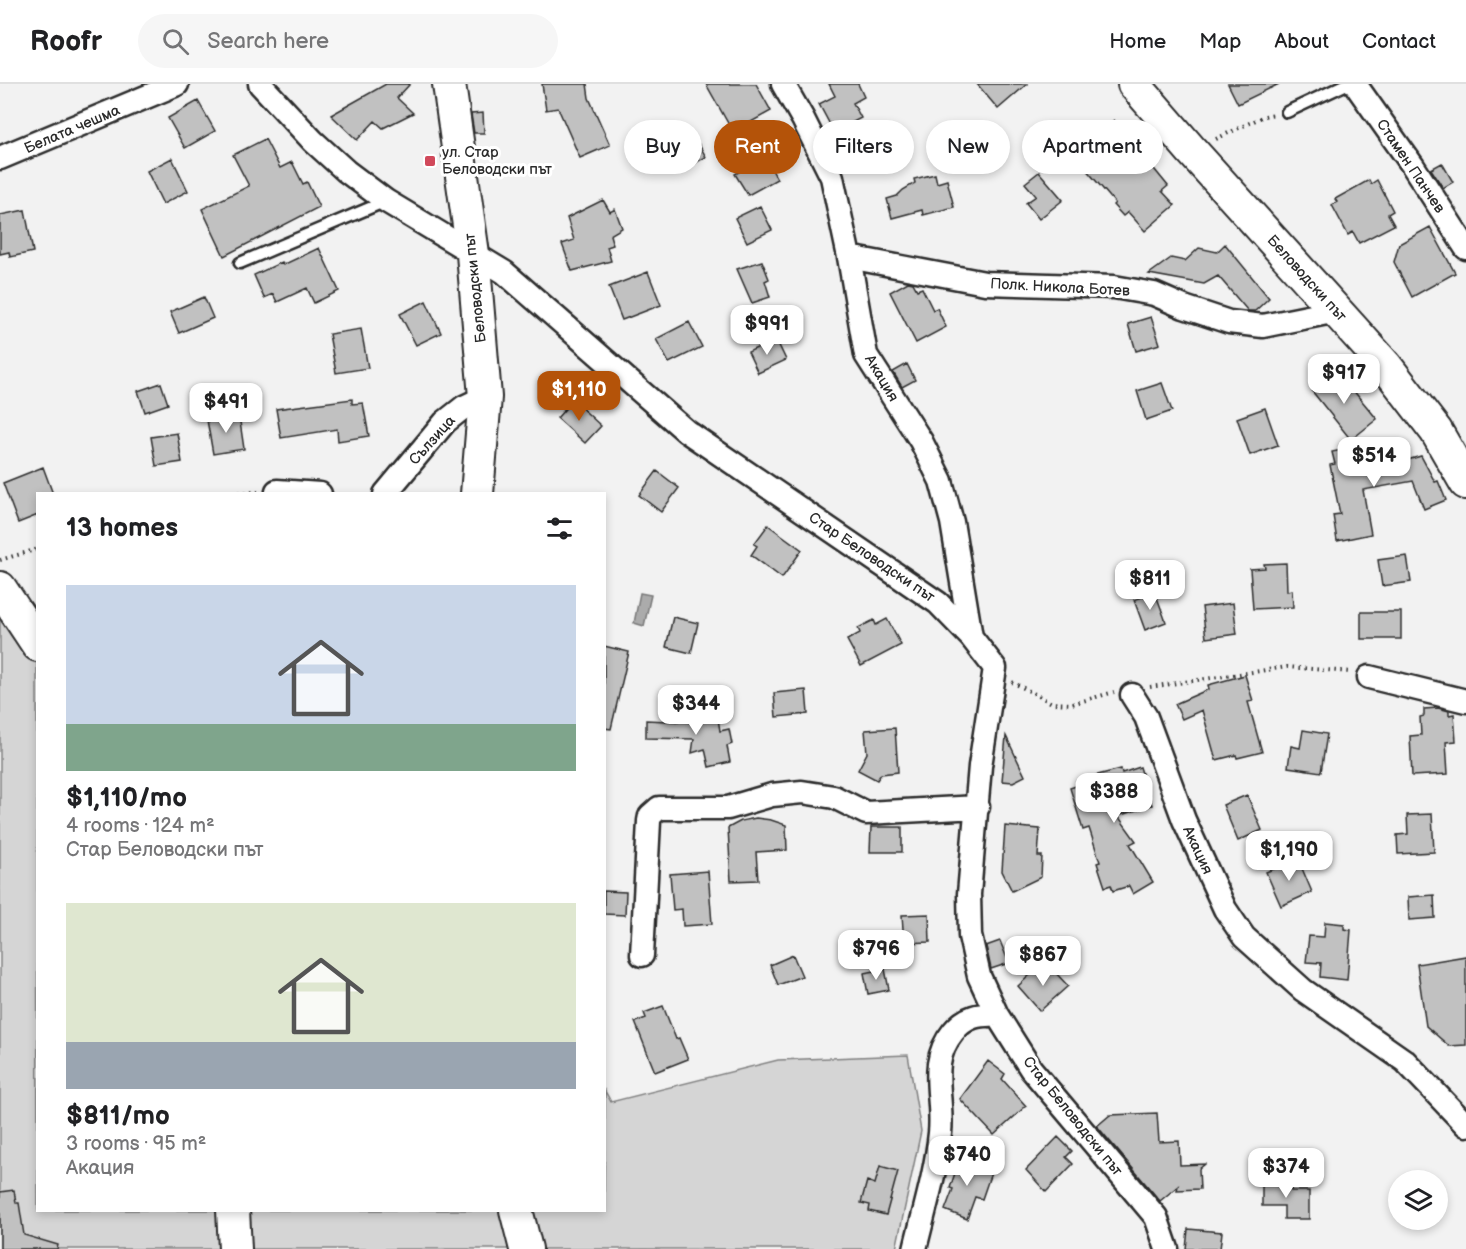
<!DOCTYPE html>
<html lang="en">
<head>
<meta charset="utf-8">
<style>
	:root { --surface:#fff; --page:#f6f6f6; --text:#202124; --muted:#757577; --line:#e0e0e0; --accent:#b45309 }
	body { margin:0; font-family:"Balsamiq Sans",sans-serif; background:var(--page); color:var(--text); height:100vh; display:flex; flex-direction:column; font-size:22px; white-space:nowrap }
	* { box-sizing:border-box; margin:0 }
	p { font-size:20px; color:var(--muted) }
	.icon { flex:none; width:33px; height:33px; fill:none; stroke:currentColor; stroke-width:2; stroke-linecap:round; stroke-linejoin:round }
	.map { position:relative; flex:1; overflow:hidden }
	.panel { position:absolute; left:36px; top:408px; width:570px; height:720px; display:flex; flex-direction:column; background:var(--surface); border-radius:0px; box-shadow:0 3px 9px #0003 }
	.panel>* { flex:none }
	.top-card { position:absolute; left:624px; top:36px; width:570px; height:54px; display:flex; gap:12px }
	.controls { position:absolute; left:1388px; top:1086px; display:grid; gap:12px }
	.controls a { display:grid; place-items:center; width:60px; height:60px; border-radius:50%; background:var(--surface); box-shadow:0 3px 9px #0003; font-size:30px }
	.price { position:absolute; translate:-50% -51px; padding:0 14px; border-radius:12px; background:#fff; color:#222; font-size:20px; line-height:39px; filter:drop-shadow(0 2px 3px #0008) }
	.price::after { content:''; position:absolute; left:50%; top:36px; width:18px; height:14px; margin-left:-9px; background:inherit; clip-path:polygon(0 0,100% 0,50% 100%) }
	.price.active { background:var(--accent); color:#fff }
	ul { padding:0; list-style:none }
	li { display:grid; align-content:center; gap:12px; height:318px; padding:0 30px }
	li span { display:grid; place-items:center; height:186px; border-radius:0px; color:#555 }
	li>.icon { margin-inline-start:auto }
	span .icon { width:108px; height:108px; fill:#fffc; stroke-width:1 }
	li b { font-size:26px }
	h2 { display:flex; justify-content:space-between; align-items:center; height:72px; padding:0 30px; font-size:26px }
	.pill { padding:0 21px; border-radius:27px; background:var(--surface); box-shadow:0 3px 9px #0003; font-size:21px; line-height:54px }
	.pill.active { background:var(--accent); color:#fff }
	header { display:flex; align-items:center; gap:36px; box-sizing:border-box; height:84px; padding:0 30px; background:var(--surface); border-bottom:2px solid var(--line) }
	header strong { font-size:28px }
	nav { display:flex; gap:33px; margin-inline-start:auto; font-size:21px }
	.search { width:420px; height:54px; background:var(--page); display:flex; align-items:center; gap:15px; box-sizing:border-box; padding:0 21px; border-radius:33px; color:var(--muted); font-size:22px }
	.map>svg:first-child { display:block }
	.green { fill:#d5d5d5; stroke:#808080; stroke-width:1.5 }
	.water { fill:#ababab; stroke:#787878; stroke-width:1.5 }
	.building { fill:#c1c1c1; stroke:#2b2b2b; stroke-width:1.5 }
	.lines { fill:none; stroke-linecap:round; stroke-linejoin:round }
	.lane-casing { stroke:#2b2b2b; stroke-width:15 }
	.street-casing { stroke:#2b2b2b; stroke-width:27 }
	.secondary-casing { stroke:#2b2b2b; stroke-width:36 }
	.path { stroke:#2b2b2b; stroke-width:4; stroke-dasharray:1.5 4.5; stroke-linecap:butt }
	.lane { stroke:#fff; stroke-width:10 }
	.street { stroke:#fff; stroke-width:22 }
	.secondary { stroke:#fff; stroke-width:32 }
	.poi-dot { fill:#d1495b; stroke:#fff; stroke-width:2 }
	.labels { text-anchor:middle; stroke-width:6; stroke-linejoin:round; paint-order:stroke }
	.street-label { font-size:15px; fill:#2b2b2b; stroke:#fff }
	.poi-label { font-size:15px; fill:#2b2b2b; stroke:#fff; text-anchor:start }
</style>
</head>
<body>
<header>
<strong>Roofr</strong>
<div class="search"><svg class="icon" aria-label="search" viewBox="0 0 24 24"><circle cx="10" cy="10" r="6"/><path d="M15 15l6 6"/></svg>Search here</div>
<nav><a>Home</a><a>Map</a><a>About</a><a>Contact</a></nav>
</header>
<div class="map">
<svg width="1466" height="1165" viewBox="0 0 1466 1165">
	<rect width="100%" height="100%" fill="#f2f2f2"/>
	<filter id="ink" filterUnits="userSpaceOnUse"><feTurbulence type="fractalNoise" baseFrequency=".0167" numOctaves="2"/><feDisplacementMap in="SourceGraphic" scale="12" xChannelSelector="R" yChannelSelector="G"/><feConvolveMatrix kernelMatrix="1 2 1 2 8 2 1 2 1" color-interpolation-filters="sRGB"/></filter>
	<g filter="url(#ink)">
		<path class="green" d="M0 504 37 561 38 1126H604L605 1007 611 1018 778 976 908 971 921 1047 896 1165H0Z"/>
		<path class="water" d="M640 509 651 511 644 542 634 539Z"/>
		<path class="building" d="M386 0H410L397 14 413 29 383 44 375 37 357 56 331 31Z
			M542 0H587L589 14 610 61 580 74 558 24 546 26Z
			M706 0H756L771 27 733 48Z
			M829 0H858L864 13 853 19 861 34 834 48 819 20 835 12Z
			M977 0H1027L998 25Z
			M1228 0H1279L1238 20Z
			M198 17 215 47 185 64 168 34Z
			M483 29 484 49H474L471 30Z
			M1114 36 1168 102 1162 107 1175 121 1145 147 1128 128 1123 132 1113 121 1115 119 1073 70Z
			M692 48 706 73 679 88 665 63Z
			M265 55 280 84 292 78 303 100 307 98 319 123 224 172 202 125 249 102 233 71Z
			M765 73 777 95 748 111 735 90Z
			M172 74 188 107 163 120 147 87Z
			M1442 79 1453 98 1443 104 1431 85Z
			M1039 88 1063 116 1039 135 1026 119 1036 112 1025 99Z
			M935 90 937 99 947 96 954 123 923 131 922 126 892 134 887 115 897 112 903 106 915 99 914 95Z
			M1369 96 1371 100 1377 96 1393 127 1388 130 1394 141 1359 159 1353 148 1348 151 1332 121 1337 118 1335 115Z
			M603 116 610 128 615 125 622 144 610 151 613 161 607 163 611 177 572 187 562 160 574 156 567 134Z
			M760 122 772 146 747 158 735 134Z
			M25 126 33 168 10 173 9 168 0 170V131Z
			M1430 143 1455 189 1412 213 1394 178 1399 160Z
			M1225 160 1269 214 1255 227H1248L1218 192 1204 200 1149 190 1171 174 1185 177 1199 164 1217 168Z
			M319 164 339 207 314 219 307 204 277 218 273 210 264 214 254 191 282 178 283 181Z
			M762 177 769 195 765 197 770 213 752 219 737 185Z
			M648 188 661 221 622 236 609 203Z
			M908 198 913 199 917 206 922 204 933 226 937 224 946 243 916 259 890 208Z
			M204 213 213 234 179 249 170 228Z
			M426 217 441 249 416 261 400 230Z
			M1151 233 1160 260 1136 267 1128 240Z
			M689 238 702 263 669 279 656 255Z
			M361 245 368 284 336 289 329 250Z
			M776 255 786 276 758 289 748 268Z
			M907 280 915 296 902 303 893 288Z
			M1337 287 1377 335 1351 356 1312 307Z
			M161 299 168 320 145 328 138 307Z
			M1162 299 1172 327 1146 336 1137 307Z
			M352 315V320L363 319 369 352 338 357 337 345 281 354 276 325Z
			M573 316 601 342 585 359 557 334Z
			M1265 324 1278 361 1250 371 1237 334Z
			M239 331 244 365 213 370 207 336Z
			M177 349 182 378 156 382 151 353Z
			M1362 362 1365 374 1371 373 1374 386 1421 372 1435 398 1438 397 1446 416 1424 425 1413 397 1363 406 1371 450 1337 457 1333 431 1340 430 1330 381 1335 380 1332 368Z
			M43 383 53 410H38V431L18 439 3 399Z
			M657 387 679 404 661 428 639 411Z
			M768 441 802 466 782 494 751 471 757 462 754 460Z
			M1407 472 1411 498 1382 502 1378 476Z
			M1286 479 1287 507 1292 506 1293 523 1253 525 1250 485 1265 484 1264 480Z
			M1155 508 1166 538 1145 546 1134 516Z
			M1233 519 1237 550 1206 554 1202 523Z
			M1361 528H1401V555H1361Z
			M673 533 698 539 691 569 666 563Z
			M887 535 901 561 861 582 847 556 860 549 858 544 874 536 876 541Z
			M604 562 629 568 611 645 604 644Z
			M1245 591 1253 617 1248 618 1262 668 1237 674 1236 671 1216 676 1202 626 1182 635 1175 620 1209 605 1208 601Z
			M806 606 808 630 776 633 774 609Z
			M1438 624 1449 627V631L1454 630 1456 657 1446 658 1448 690 1412 692 1410 652 1421 651 1420 633 1424 632V625Z
			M717 628 720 647 729 645 732 660 727 662 730 678 709 683 705 665 692 669 694 655 646 654V636L690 638Z
			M895 644 898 688 881 690 877 696 858 686 867 669 865 646Z
			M1303 646 1327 650 1321 688 1288 683 1291 662 1300 664Z
			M1006 652 1025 692 1013 698 1002 697Z
			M1140 683 1152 721 1118 732 1136 757 1130 760 1153 798 1133 810 1129 802 1113 807 1111 801 1105 803 1097 779 1100 778 1089 744 1083 746 1070 704 1079 701 1078 696 1121 685 1122 689Z
			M1247 711 1262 746 1238 757 1223 721Z
			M1432 730 1434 768 1398 770 1397 751 1408 750 1407 731Z
			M756 734 771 736 786 741 787 766 756 768 758 796 731 797 728 744 741 737Z
			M1005 742 1040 745 1038 772H1042L1041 793 1012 807 1002 787Z
			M871 743H902V768H870Z
			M1298 775 1312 808 1281 822 1266 788Z
			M708 787 712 840 683 842 682 825 673 826 670 790Z
			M604 807 626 808 625 831 604 830Z
			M1434 811 1435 834 1409 836 1408 813Z
			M929 830 930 858 904 859 902 831Z
			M1325 838 1344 840V845L1351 846 1347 896 1320 893 1321 879 1306 878 1309 852 1324 853Z
			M1000 857 1009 879 991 885 986 862Z
			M793 871 802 892 778 901 770 881Z
			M1466 872V961L1449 962 1426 942 1417 880Z
			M1043 879 1053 890 1055 888 1068 902 1040 927 1018 902Z
			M885 885 889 906 868 910 864 889Z
			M663 922 676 955 679 954 688 975 655 988 635 938 646 934 644 929Z
			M988 977 1005 990 1002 995 1026 1022 994 1051 960 1015Z
			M1157 1029 1159 1058 1179 1057 1180 1081 1205 1080 1199 1085 1200 1105 1177 1106 1178 1102 1160 1117 1097 1042 1110 1031Z
			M1058 1053 1072 1067 1066 1073 1073 1080 1046 1108 1026 1086Z
			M960 1074 992 1086 982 1115 975 1113 967 1135 945 1126 953 1105 950 1104Z
			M880 1082 898 1087 886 1131 869 1127 870 1121 861 1119 867 1097 875 1100Z
			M1262 1097H1292L1291 1107H1309V1135H1284V1122H1262Z
			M14 1106 16 1119H19L24 1151 58 1161 57 1165H0V1108Z
			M1188 1145 1222 1148 1220 1165H1186Z"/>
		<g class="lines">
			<defs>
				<path id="lane" d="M1287 28 1347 0
					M240 179 386 117"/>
				<path id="street" d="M260 0 313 57 346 87 386 117 504 188 686 347 938 519 971 553 995 584 980 682 969 810 970 852 979 892 997 931 1031 985 1156 1133 1167 1165
					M783 0 803 35 832 93 849 173 866 271 921 357 941 397 952 438 971 553
					M1355 0 1413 82 1466 164
					M0 74 177 0
					M849 173 985 199 1114 203 1154 210 1184 223 1229 238 1263 242 1337 227
					M277 407 320 410
					M385 410 445 338 464 323 485 313
					M1369 593 1466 617
					M1132 611 1146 633 1184 736 1225 825 1244 853 1303 906 1405 977 1466 1041
					M642 871 649 737 650 732 659 724H728L772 711 802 708 834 713 866 729 978 723
					M915 1165C924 1127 936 1088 940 1049 944 1012 927 980 953 948 966 932 979 930 997 931"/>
				<path id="secondary" d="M449 0 473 170 485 313 477 410
					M1134 0 1191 66 1386 282 1436 347 1466 399
					M0 504 38 561
					M233 1126 235 1165
					M516 1126 526 1165"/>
			</defs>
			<use href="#lane" class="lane-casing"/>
			<use href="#street" class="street-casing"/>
			<use href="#secondary" class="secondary-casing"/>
			<path class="path" d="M1216 55 1264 32 1275 30
				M209 410 258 408
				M0 476 38 465
				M1012 598 1052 619 1072 620 1114 608
				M1150 603 1287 583 1351 588"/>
			<use href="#lane" class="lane"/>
			<use href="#street" class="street"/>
			<use href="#secondary" class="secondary"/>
		</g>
	</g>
	<rect class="poi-dot" x="424" y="71" width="12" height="12" rx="3"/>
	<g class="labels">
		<g class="street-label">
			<text transform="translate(72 45) rotate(-23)" y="5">Белата чешма</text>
			<text transform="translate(1411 82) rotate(56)" y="5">Стамен Панчев</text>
			<text transform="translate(1307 194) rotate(48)" y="5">Беловодски път</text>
			<text transform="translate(1060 203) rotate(3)" y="5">Полк. Никола Ботев</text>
			<text transform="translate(475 204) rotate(-96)" y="5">Беловодски път</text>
			<text transform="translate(882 294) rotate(59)" y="5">Акация</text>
			<text transform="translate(432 356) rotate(-48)" y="5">Сълзица</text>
			<text transform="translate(872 473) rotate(34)" y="5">Стар Беловодски път</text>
			<text transform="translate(1198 766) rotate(65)" y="5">Акация</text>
			<text transform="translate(1073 1032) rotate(51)" y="5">Стар Беловодски път</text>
		</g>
		<g class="poi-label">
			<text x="442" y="73">ул. Стар<tspan x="442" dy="17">Беловодски път</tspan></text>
		</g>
	</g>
</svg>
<div class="controls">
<a><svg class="icon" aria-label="layers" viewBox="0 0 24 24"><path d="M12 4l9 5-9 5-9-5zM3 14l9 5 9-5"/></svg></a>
</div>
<b class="price" style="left:767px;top:272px">$991</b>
<b class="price" style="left:1344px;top:321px">$917</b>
<b class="price active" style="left:579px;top:338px">$1,110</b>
<b class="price" style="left:226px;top:350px">$491</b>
<b class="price" style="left:1374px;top:404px">$514</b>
<b class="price" style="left:1150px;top:527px">$811</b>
<b class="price" style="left:696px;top:652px">$344</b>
<b class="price" style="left:1114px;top:740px">$388</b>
<b class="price" style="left:1289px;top:798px">$1,190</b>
<b class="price" style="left:876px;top:897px">$796</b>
<b class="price" style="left:1043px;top:903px">$867</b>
<b class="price" style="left:967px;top:1103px">$740</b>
<b class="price" style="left:1286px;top:1115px">$374</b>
<div class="top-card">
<a class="pill">Buy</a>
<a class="pill active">Rent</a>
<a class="pill">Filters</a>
<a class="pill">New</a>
<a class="pill">Apartment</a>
</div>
<section class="panel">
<h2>13 homes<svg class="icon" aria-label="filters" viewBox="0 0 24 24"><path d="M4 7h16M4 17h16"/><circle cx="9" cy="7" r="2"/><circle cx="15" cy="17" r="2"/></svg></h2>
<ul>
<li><span style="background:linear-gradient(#c9d6e8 75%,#7fa58c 0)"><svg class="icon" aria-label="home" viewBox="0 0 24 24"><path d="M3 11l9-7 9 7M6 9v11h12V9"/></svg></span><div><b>$1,110/mo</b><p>4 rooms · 124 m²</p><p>Стар Беловодски път</p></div></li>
<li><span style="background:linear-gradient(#dfe7d0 75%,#9aa5b1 0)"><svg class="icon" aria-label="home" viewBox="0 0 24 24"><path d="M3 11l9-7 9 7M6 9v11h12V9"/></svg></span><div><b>$811/mo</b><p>3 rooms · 95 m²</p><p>Акация</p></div></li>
</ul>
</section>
</div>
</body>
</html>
